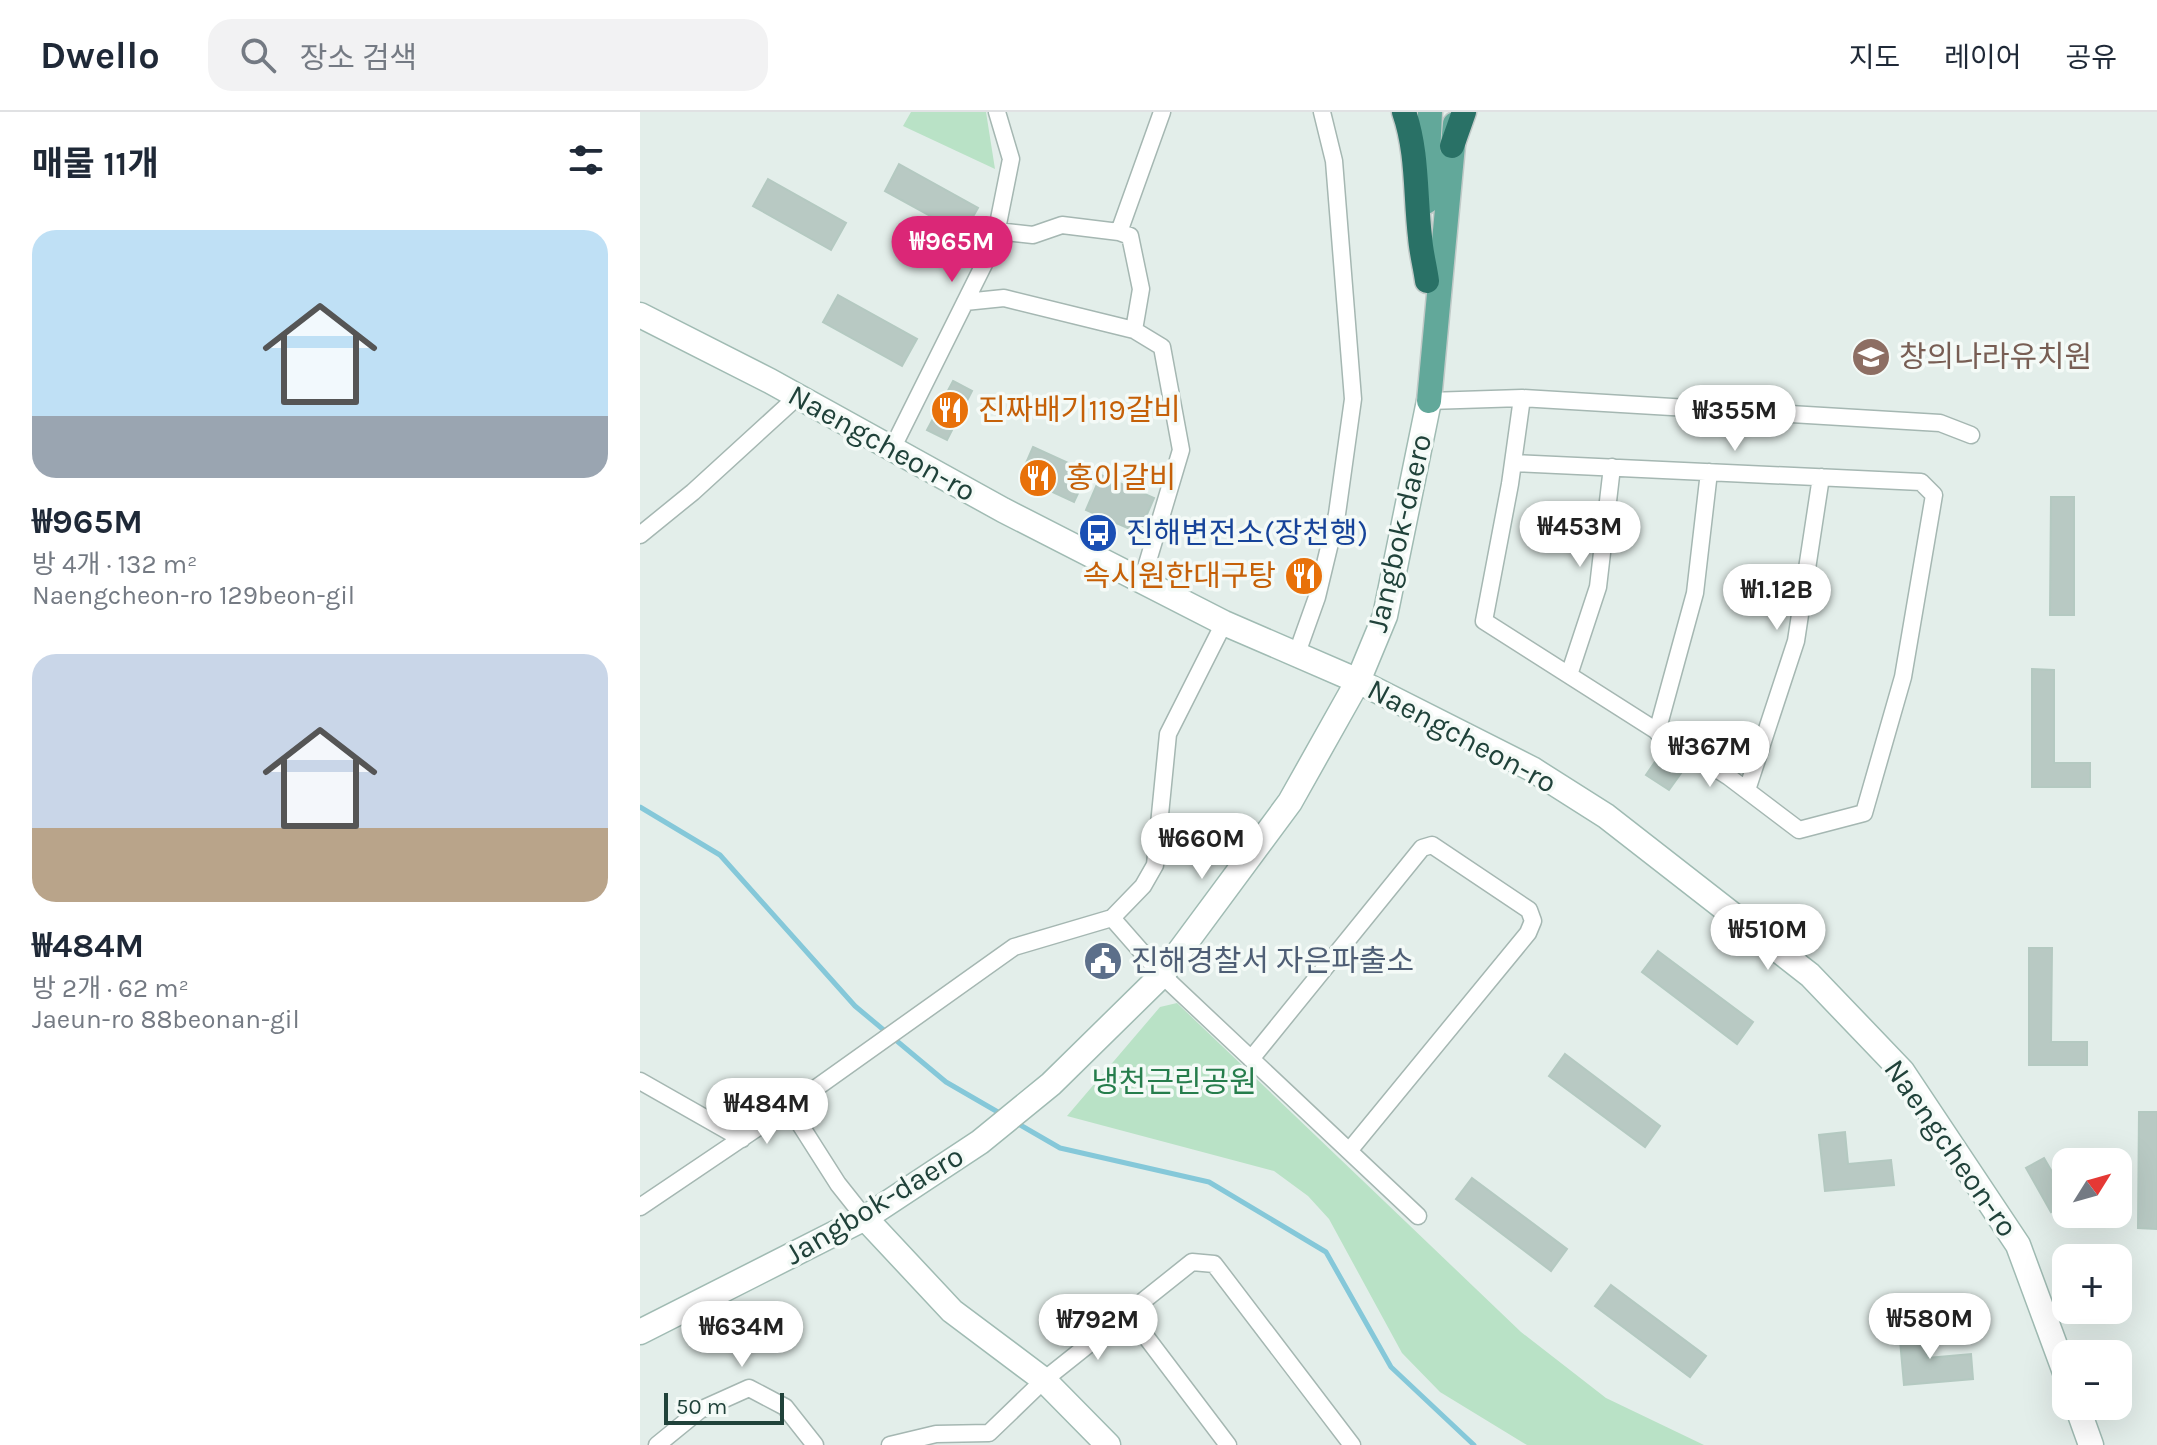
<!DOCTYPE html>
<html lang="ko">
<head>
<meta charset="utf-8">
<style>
	:root { --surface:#fff; --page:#f2f2f3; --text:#1f2937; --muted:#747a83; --line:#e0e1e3; --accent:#db2777 }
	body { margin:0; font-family:Karla,"Noto Sans KR",sans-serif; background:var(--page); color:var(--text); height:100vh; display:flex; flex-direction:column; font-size:30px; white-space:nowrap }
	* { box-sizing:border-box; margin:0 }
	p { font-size:26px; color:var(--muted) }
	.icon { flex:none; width:44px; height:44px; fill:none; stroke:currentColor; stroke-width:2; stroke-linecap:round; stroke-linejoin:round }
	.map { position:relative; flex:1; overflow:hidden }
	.details { display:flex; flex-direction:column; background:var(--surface); width:640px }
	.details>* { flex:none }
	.needle { width:52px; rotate:53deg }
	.fabs { position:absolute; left:1412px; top:1036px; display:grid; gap:16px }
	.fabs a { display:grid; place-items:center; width:80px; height:80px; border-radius:16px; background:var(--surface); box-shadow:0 8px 32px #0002; font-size:40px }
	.scale { position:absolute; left:24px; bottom:20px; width:120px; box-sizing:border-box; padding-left:8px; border:4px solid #20423a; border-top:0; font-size:22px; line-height:28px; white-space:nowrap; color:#20423a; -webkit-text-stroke:6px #f4faf7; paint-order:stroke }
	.price { position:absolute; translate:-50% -68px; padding:0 18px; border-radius:28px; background:#fff; color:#222; font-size:26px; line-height:52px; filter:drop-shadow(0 2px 4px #0008) }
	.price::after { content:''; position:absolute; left:50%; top:48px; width:24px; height:18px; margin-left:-12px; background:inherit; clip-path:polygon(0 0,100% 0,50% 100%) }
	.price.active { background:var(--accent); color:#fff }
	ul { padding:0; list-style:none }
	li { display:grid; align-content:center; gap:16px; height:424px; padding:0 32px }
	li span { display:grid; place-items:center; height:248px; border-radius:24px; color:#555 }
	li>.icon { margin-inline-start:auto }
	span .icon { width:144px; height:144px; fill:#fffc; stroke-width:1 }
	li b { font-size:34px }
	h2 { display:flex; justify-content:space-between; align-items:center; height:96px; padding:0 32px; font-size:34px }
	header { display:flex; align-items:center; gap:48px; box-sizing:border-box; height:112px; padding:0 40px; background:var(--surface); border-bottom:2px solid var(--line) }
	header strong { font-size:38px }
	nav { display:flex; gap:44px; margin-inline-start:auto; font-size:28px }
	.search { width:560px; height:72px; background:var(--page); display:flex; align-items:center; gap:20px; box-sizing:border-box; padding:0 28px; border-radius:24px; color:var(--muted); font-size:30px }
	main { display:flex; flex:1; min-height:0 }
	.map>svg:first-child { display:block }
	.green { fill:#b9e2c6 }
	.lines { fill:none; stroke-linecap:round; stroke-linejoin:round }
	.stream { stroke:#85c8d9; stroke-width:5 }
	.building { fill:#b8c9c3; stroke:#b4c9c1; stroke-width:2 }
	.street-casing { stroke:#a5b7b2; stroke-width:19 }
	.secondary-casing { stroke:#a0bbb3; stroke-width:27 }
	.primary-casing { stroke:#c1cac8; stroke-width:27 }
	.highway-casing { stroke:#c1cac8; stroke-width:27 }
	.street { stroke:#fff; stroke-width:16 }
	.secondary { stroke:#fff; stroke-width:24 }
	.primary { stroke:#62a89a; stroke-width:24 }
	.highway { stroke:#297166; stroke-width:24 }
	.labels { text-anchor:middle; stroke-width:7; stroke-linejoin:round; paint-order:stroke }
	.education-label { font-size:30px; fill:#785e54; stroke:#f4faf7; text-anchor:start }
	.food-label { font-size:30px; fill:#c56008; stroke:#f4faf7; text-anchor:start }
	.street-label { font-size:30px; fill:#20423a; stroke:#f4faf7 }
	.transit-label { font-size:30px; fill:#164399; stroke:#f4faf7; text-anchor:start }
	.service-label { font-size:30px; fill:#4e5e75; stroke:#f4faf7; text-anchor:start }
	.park-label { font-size:30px; fill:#267d4c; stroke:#f4faf7 }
</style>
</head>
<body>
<header>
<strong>Dwello</strong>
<div class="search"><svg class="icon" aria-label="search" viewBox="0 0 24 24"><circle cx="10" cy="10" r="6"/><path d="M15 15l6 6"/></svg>장소 검색</div>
<nav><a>지도</a><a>레이어</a><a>공유</a></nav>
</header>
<main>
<section class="details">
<h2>매물 11개<svg class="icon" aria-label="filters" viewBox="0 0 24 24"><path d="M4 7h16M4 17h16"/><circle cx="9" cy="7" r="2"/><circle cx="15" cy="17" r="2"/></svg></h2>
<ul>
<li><span style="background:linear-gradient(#bfe0f5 75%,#9aa5b1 0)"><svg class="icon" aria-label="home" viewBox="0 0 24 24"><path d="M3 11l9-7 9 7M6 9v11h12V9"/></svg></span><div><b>₩965M</b><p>방 4개 · 132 m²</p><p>Naengcheon-ro 129beon-gil</p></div></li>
<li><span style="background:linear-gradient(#c9d6e8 70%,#b9a48a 0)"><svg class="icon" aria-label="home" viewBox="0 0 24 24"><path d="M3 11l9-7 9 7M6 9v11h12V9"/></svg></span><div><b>₩484M</b><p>방 2개 · 62 m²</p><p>Jaeun-ro 88beonan-gil</p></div></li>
</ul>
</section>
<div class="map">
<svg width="1517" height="1333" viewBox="0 0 1517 1333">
	<rect width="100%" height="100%" fill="#e3eeea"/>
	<path class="green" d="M271 0H346L355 57 263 14Z
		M537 891 881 1220 966 1286 1064 1333H887L800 1280 762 1241 689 1107 668 1084 634 1059 427 1004 520 895Z"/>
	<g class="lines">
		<path class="stream" d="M0 695 80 743 215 894 306 970 363 1003
			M375 1010 420 1036 569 1070 686 1140 751 1255 834 1333"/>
	</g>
	<path class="building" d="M259 52 338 96 323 122 245 79Z
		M128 67 206 111 191 138 113 94Z
		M198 183 277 227 262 254 183 210Z
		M313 269 332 279 307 328 287 318Z
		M393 335 448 360 434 390 380 365Z
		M461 363 514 386 499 421 446 398Z
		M1411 385H1434V503H1410Z
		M1392 557 1414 558V651H1450V675H1392Z
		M1021 641 1044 657 1029 678 1006 663Z
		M1389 836H1412L1411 930H1447V953H1389Z
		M1018 839 1113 910 1097 932 1002 860Z
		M925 942 1020 1014 1005 1035 909 964Z
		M1499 1000H1517V1117L1498 1116Z
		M1205 1020 1208 1052 1251 1048 1254 1073 1185 1079 1179 1023Z
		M1404 1046 1426 1084V1091L1411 1100 1386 1056Z
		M832 1066 927 1137 911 1159 816 1087Z
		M971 1173 1066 1244 1050 1265 955 1194Z
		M1284 1214 1287 1246 1331 1242 1333 1267 1264 1273 1259 1217Z"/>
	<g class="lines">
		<defs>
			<path id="street" d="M357 119 393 123 422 113 479 120 490 124 501 177 494 218
				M479 120 522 0
				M325 190 364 186 494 218 522 235 541 338 502 469
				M789 289 882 286 1300 311 1331 323
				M252 337 354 132 371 47 357 0
				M873 351 1281 370 1294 383 1263 565 1224 701 1159 718 1089 665 844 509 870 372 882 286
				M0 423 53 380 157 285
				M657 541 677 485 697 402 713 287 694 49 682 0
				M929 563 958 475 972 355
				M1017 620 1055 481 1069 360
				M1107 678 1156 529 1181 365
				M472 806 503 774 515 753 528 622 584 511
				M611 947 782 736 792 733 889 798 893 809 888 821 709 1039
				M0 969 102 1027
				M149 995 198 1072 225 1106
				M0 1095 169 981 374 835 472 806 522 863 778 1104
				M488 1201 588 1333
				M17 1333 60 1298 109 1276 145 1295 175 1333
				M250 1333 296 1322 349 1321 404 1268 552 1150 574 1152 712 1333"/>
			<path id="secondary" d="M0 203 130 269 363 398 584 511 718 569 892 657 966 704 1170 863 1262 959 1378 1133 1426 1263
				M225 1106 312 1199 404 1268 468 1333
				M0 1220 225 1106 340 1030 411 972 522 863 650 690 718 569 745 504 789 289
				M1437 1294 1451 1333"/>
			<path id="primary" d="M786 90 790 0
				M789 289 815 12"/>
			<path id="highway" d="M764 0C778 40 775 83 780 125 781 140 785 154 787 169
				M812 34 824 0"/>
		</defs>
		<use href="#street" class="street-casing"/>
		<use href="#secondary" class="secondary-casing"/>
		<use href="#primary" class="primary-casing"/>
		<use href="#highway" class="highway-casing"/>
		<use href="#street" class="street"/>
		<use href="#secondary" class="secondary"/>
		<use href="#primary" class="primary"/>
		<use href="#highway" class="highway"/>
	</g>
	<defs>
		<symbol id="school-disc" viewBox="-11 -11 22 22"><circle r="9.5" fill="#8d6e63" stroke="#f4faf7"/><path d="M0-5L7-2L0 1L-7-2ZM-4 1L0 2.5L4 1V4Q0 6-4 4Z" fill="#fff"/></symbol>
		<symbol id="restaurant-disc" viewBox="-11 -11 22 22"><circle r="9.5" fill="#e8710a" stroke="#f4faf7"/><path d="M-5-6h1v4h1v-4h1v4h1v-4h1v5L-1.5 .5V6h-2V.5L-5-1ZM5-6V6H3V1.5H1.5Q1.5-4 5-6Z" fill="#fff"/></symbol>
		<symbol id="bus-disc" viewBox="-11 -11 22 22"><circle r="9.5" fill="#1a4fb4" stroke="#f4faf7"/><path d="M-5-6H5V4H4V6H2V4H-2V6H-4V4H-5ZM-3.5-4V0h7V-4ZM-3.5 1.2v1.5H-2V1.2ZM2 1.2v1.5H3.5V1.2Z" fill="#fff"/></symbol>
		<symbol id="civic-disc" viewBox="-11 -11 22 22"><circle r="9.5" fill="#5c6f8a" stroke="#f4faf7"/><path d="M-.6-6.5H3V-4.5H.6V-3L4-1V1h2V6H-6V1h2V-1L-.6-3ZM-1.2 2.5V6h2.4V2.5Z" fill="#fff"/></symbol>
	</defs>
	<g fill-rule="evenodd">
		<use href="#school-disc" x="1209" y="223" width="44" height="44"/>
		<use href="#restaurant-disc" x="288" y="276" width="44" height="44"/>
		<use href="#restaurant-disc" x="376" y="344" width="44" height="44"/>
		<use href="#bus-disc" x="436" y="399" width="44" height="44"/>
		<use href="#restaurant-disc" x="642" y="442" width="44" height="44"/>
		<use href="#civic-disc" x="441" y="827" width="44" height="44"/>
	</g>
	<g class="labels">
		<g class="education-label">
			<text x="1259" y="255">창의나라유치원</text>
		</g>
		<g class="food-label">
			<text x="338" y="308">진짜배기119갈비</text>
			<text x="426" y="376">홍이갈비</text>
			<text x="636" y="474" text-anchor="end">속시원한대구탕</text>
		</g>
		<g class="street-label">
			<text transform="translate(242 331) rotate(29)" y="10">Naengcheon-ro</text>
			<text transform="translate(759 421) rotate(-77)" y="10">Jangbok-daero</text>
			<text transform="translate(822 624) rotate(28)" y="10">Naengcheon-ro</text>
			<text transform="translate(1311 1036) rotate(55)" y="10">Naengcheon-ro</text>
			<text transform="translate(234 1093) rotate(-31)" y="10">Jangbok-daero</text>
		</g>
		<g class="transit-label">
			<text x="486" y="431">진해변전소(장천행)</text>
		</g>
		<g class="service-label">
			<text x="491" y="859">진해경찰서 자은파출소</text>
		</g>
		<g class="park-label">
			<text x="534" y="980">냉천근린공원</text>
		</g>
	</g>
</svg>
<div class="fabs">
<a><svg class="needle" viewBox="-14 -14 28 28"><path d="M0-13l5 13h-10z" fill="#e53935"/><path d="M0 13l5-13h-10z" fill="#747a83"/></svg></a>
<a>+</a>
<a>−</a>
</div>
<div class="scale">50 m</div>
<b class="price active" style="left:312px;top:172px">₩965M</b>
<b class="price" style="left:1095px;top:341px">₩355M</b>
<b class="price" style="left:940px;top:457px">₩453M</b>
<b class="price" style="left:1137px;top:520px">₩1.12B</b>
<b class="price" style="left:1070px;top:677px">₩367M</b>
<b class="price" style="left:562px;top:769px">₩660M</b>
<b class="price" style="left:1128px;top:860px">₩510M</b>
<b class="price" style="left:127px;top:1034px">₩484M</b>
<b class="price" style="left:1290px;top:1249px">₩580M</b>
<b class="price" style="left:458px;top:1250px">₩792M</b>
<b class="price" style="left:102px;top:1257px">₩634M</b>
</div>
</main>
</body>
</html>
